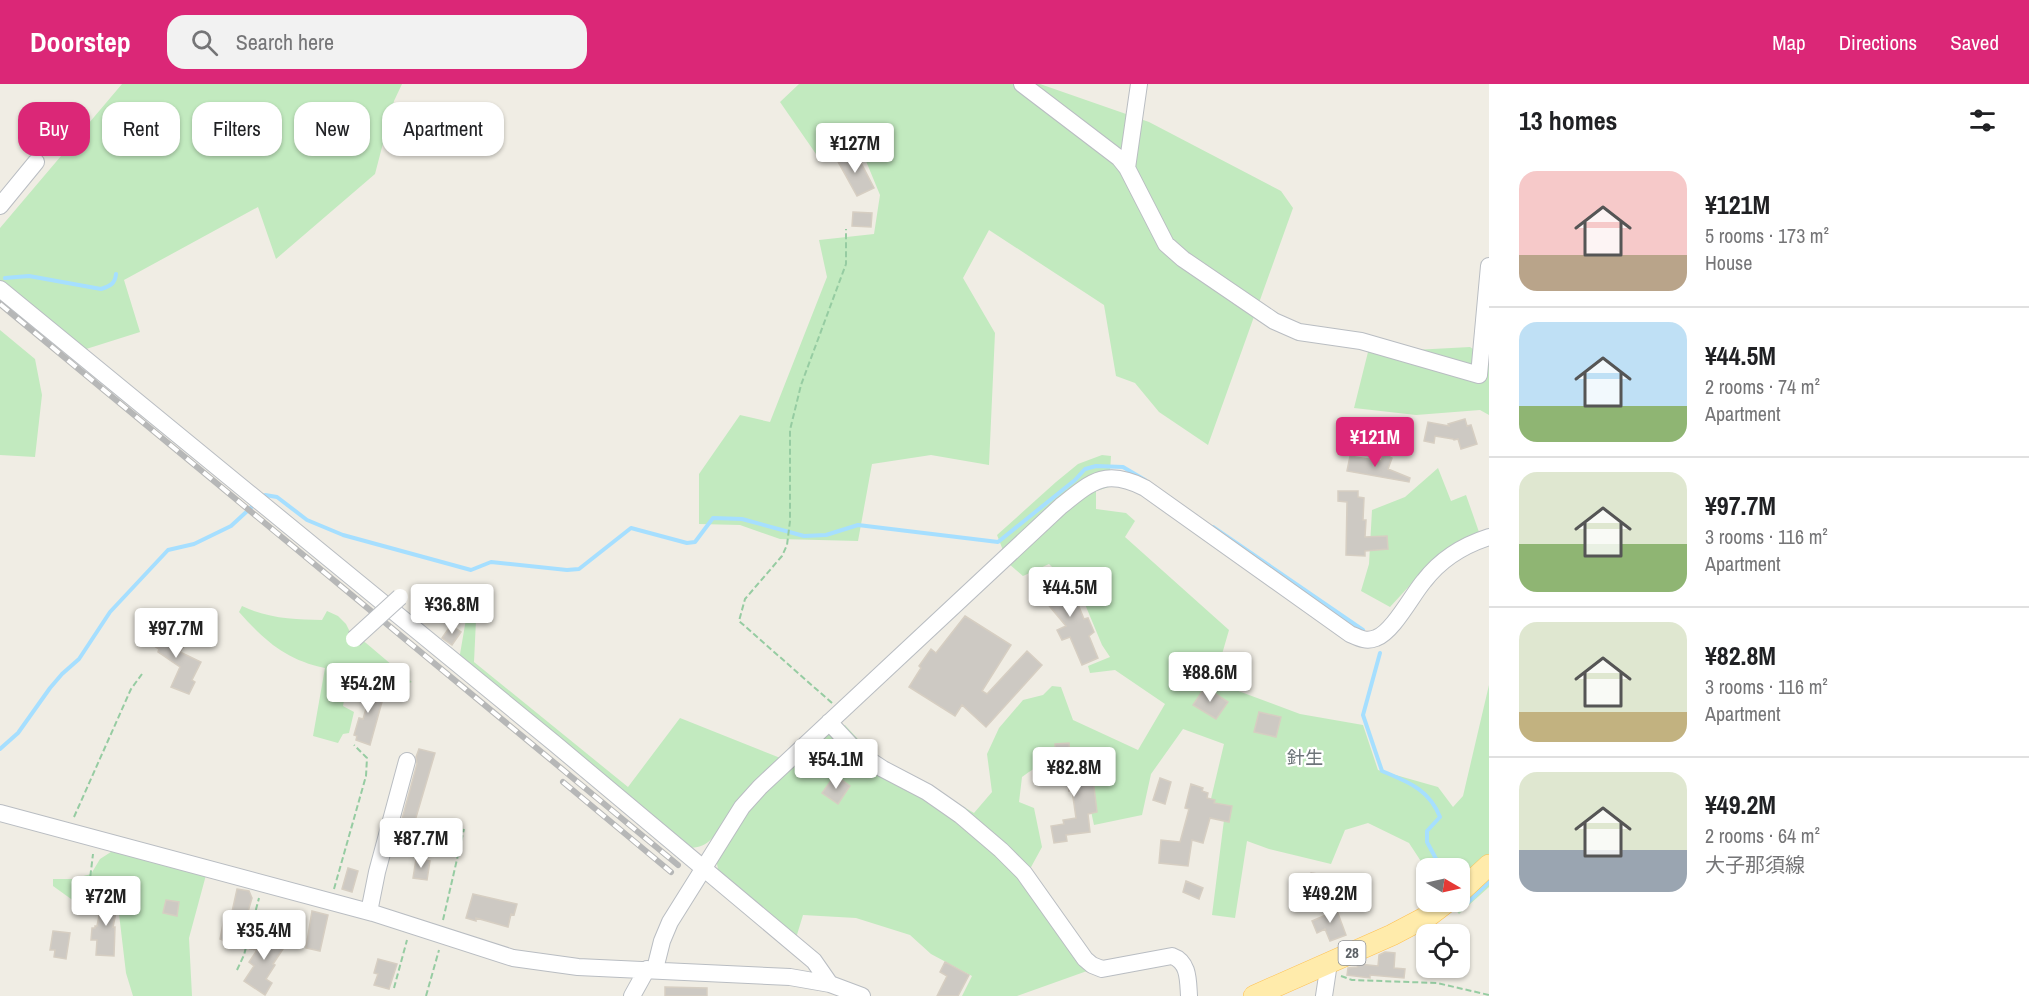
<!DOCTYPE html>
<html lang="en">
<head>
<meta charset="utf-8">
<style>
	:root { --surface:#fff; --page:#f2f2f2; --text:#202124; --muted:#757577; --line:#e0e0e0; --accent:#db2777 }
	body { margin:0; font-family:"Archivo Narrow","Noto Sans JP",sans-serif; background:var(--page); color:var(--text); height:100vh; display:flex; flex-direction:column; font-size:22px; white-space:nowrap }
	* { box-sizing:border-box; margin:0 }
	p { font-size:20px; color:var(--muted) }
	.icon { flex:none; width:33px; height:33px; fill:none; stroke:currentColor; stroke-width:2; stroke-linecap:round; stroke-linejoin:round }
	.map { position:relative; flex:1; overflow:hidden }
	.panel { display:flex; flex-direction:column; background:var(--surface); width:540px }
	.panel>* { flex:none }
	.top-card { position:absolute; left:18px; top:18px; width:570px; height:54px; display:flex; gap:12px }
	.needle { width:39px; rotate:99deg }
	.controls { position:absolute; left:1416px; top:774px; display:grid; gap:12px }
	.controls a { display:grid; place-items:center; width:54px; height:54px; border-radius:12px; background:var(--surface); box-shadow:0 2px 4px #0004; font-size:30px }
	.price { position:absolute; translate:-50% -51px; padding:0 14px; border-radius:6px; background:#fff; color:#222; font-size:20px; line-height:39px; filter:drop-shadow(0 2px 3px #0008) }
	.price::after { content:''; position:absolute; left:50%; top:36px; width:18px; height:14px; margin-left:-9px; background:inherit; clip-path:polygon(0 0,100% 0,50% 100%) }
	.price.active { background:var(--accent); color:#fff }
	ul { padding:0; list-style:none }
	li { display:flex; align-items:center; gap:18px; height:150px; padding:0 30px }
	li+li { border-top:2px solid var(--line) }
	li span { display:grid; place-items:center; flex:none; width:168px; height:120px; border-radius:18px; color:#555 }
	li>.icon { margin-inline-start:auto }
	span .icon { width:72px; height:72px; fill:#fffc; stroke-width:1 }
	li b { font-size:26px }
	h2 { display:flex; justify-content:space-between; align-items:center; height:72px; padding:0 30px; font-size:26px }
	.tag { padding:0 21px; border-radius:18px; background:var(--surface); box-shadow:0 2px 4px #0004; font-size:21px; line-height:54px }
	.tag.active { background:var(--accent); color:#fff }
	header { display:flex; align-items:center; gap:36px; box-sizing:border-box; height:84px; padding:0 30px; background:var(--accent); color:#fff }
	header strong { font-size:28px }
	nav { display:flex; gap:33px; margin-inline-start:auto; font-size:21px }
	.search { width:420px; height:54px; background:var(--page); display:flex; align-items:center; gap:15px; box-sizing:border-box; padding:0 21px; border-radius:18px; color:var(--muted); font-size:22px }
	main { display:flex; flex:1; min-height:0 }
	.map>svg:first-child { display:block }
	.green { fill:#c2eabf }
	.lines { fill:none; stroke-linecap:round; stroke-linejoin:round }
	.stream { stroke:#a6dfff; stroke-width:4 }
	.building { fill:#cdc9c3; stroke:#d6cec2; stroke-width:1.5 }
	.minor-casing { stroke:#b9bdc2; stroke-width:18 }
	.major-casing { stroke:#ffc04f; stroke-width:22 }
	.path { stroke:#96cca2; stroke-width:2; stroke-dasharray:6 3; stroke-linecap:butt }
	.minor { stroke:#fff; stroke-width:16 }
	.major { stroke:#ffebab; stroke-width:21 }
	.rail-casing { stroke:#b6b7b7; stroke-width:6 }
	.rail { stroke:#fff; stroke-width:4; stroke-dasharray:11; stroke-linecap:butt }
	.minor-bridge-casing { stroke:#b9bdc2; stroke-width:18; stroke-linecap:butt }
	.minor-bridge { stroke:#fff; stroke-width:16 }
	.labels { text-anchor:middle; stroke-width:4.5; stroke-linejoin:round; paint-order:stroke }
	.shield { fill:#fff; stroke:#8d9094; stroke-width:1.5 }
	.shield-label { font-size:15px; font-weight:bold; fill:#5c6166 }
	.neighbourhood-label { font-size:18px; fill:#6d7479; stroke:#fff }
</style>
</head>
<body>
<header>
<strong>Doorstep</strong>
<div class="search"><svg class="icon" aria-label="search" viewBox="0 0 24 24"><circle cx="10" cy="10" r="6"/><path d="M15 15l6 6"/></svg>Search here</div>
<nav><a>Map</a><a>Directions</a><a>Saved</a></nav>
</header>
<main>
<div class="map">
<svg width="1489" height="912" viewBox="0 0 1489 912">
	<rect width="100%" height="100%" fill="#f0ede4"/>
	<path class="green" d="M122 0H402L394 17 375 90 276 175 258 123 124 196 140 248 83 266 0 200V144Z
		M799 0H1040L1149 38 1281 107 1293 124 1208 361 1159 328 1135 299 1116 292 1104 221 989 146 963 194 995 249 989 381 931 371 872 380 858 457 780 455 740 441 699 440V390L740 331 770 338 827 193 819 156 874 150 880 111 859 60 816 70 780 18Z
		M0 246 35 275 42 311 35 373 0 371Z
		M1372 252 1414 266 1470 263 1489 275V331L1480 326 1416 331 1354 324Z
		M1102 371 1111 372 1109 403 1096 407V425L1126 429 1135 437 1125 453 1229 546 1214 598 1300 630 1363 641 1378 686 1438 703 1453 723 1463 712 1489 601V803L1459 830 1449 818H1460V784L1426 785 1409 759 1368 739 1345 746 1331 780 1269 765 1247 757 1235 834 1212 831 1225 728 1210 719 1224 660 1183 645 1151 690 1142 731 1094 741 1079 672C1054 674 1042 678 1022 693L1019 718 1034 724 1042 763 1024 796 1087 887 1017 912H962L972 892 931 870 910 851 856 834 803 831 796 854 719 791 716 774 727 734C714 752 708 767 684 763L459 576 466 535 476 536 474 578 628 703 680 634 793 679 829 648 845 641 869 667 974 729 992 708 987 670 999 644 1023 616 1043 611 1052 602 1061 603 1073 636 1138 666 1165 620 1115 586 1090 589 1088 582 1110 573 1102 561 1082 513 1049 480 1023 492 1008 479 997 451 1056 398 1078 380Z
		M1438 384 1451 417 1466 411 1479 448 1412 499 1390 523 1361 507 1369 480 1372 426 1405 413Z
		M242 522C266 534 295 536 322 536L327 527 338 532 346 540 350 548 366 559 412 598 393 604 356 596 347 601 343 622 354 628 349 649 343 650 338 659 313 652 325 584C286 576 265 557 239 528Z
		M114 766 206 791 189 854 192 912H133L126 889 117 813 100 809 92 822 78 820 53 802V795H72L91 790 100 775Z"/>
	<g class="lines">
		<path class="stream" d="M5 194 29 192 101 205C110 202 115 200 116 190
			M261 414 265 411 277 413 307 436 343 451 471 486 491 478 567 486 579 485 631 444 687 459 695 458 713 434 742 435 804 452 826 451 858 441 998 458 1075 396 1085 385 1096 382 1123 383 1145 396
			M1213 443 1363 546
			M1380 569 1363 631 1382 687C1408 698 1429 705 1440 733L1427 747V758L1441 784
			M0 665 18 649 50 604 62 590 79 575 110 528 168 466 194 460 231 442 256 419
			M1461 825 1489 798"/>
	</g>
	<path class="building" d="M847 68 853 78 859 75 874 104 857 112 836 74Z
		M853 128 872 129 871 143 852 142Z
		M1465 335 1467 342 1471 341 1477 360 1461 365 1458 355 1454 356 1453 355 1435 352 1434 359 1424 357 1428 338 1449 342 1448 340Z
		M1384 370 1392 374 1388 385 1410 394 1409 398 1347 387 1350 372 1381 377Z
		M1338 407H1358V413L1364 414 1363 436H1366L1365 453 1387 452 1388 465 1365 467V472L1346 471 1347 418 1338 417Z
		M1055 490 1075 513 1084 535 1088 534 1094 548 1089 552 1098 574 1082 581 1070 553 1062 556 1057 546 1066 542 1036 506Z
		M965 532 1011 561 982 607 987 610 1027 567 1042 581 986 643 962 621 955 632 909 603 921 584 919 582 931 565 936 569Z
		M451 541 461 548 452 561 442 554Z
		M159 542 186 559 180 568 201 578 192 596 195 598 189 610 171 603 180 583 158 568 159 565 148 558Z
		M1205 603 1228 618 1216 635 1193 621Z
		M353 604 371 610 373 604 385 607 370 661 356 656 357 652 354 651 359 634 363 635 368 618 350 612Z
		M1259 628 1281 633 1276 653 1254 648Z
		M1069 659 1070 678 1073 677 1076 697 1093 695 1097 728 1088 730 1090 748 1066 751 1067 757 1054 759 1051 742 1064 740 1063 736 1076 734 1072 706 1069 707 1067 696 1062 697 1059 675 1056 676 1055 660Z
		M419 665 435 669 407 764 395 761 417 680 416 673Z
		M835 691 850 702 838 720 822 709Z
		M1160 694 1171 698 1165 720 1153 716Z
		M1191 700 1203 704 1202 707 1208 709 1207 714 1215 716 1214 719 1232 722 1229 738 1210 734 1203 759 1192 756 1188 782 1159 779 1161 756 1180 758 1189 725 1185 724Z
		M416 775 430 777 427 796 413 794Z
		M348 784 358 787 352 808 342 805Z
		M1311 789 1324 791 1322 805 1309 803Z
		M1186 797 1203 804 1199 815 1183 808Z
		M237 805 249 807 252 814 238 862 220 855 224 835 230 837Z
		M473 810 517 820 514 831 511 830 508 843 476 834V837L466 834Z
		M103 811 119 814 113 843H115L114 872 96 871 97 856H91L92 844H95V842H97Z
		M166 816 179 818 177 832 163 829Z
		M1332 820 1334 825 1336 824 1346 851 1330 857 1325 845 1317 849 1312 837 1326 831 1323 824Z
		M312 827 328 831 320 867 306 864Z
		M265 846 280 857 279 858 285 862 273 880 275 881 266 895 272 899 265 911 244 897 254 882 249 878 257 866 250 865 258 851 261 853Z
		M53 847 70 849 66 875 54 873 55 866H50Z
		M1385 868 1395 869 1394 884 1405 885 1404 894 1370 891V894L1347 891 1348 884 1357 883 1359 880 1378 882 1379 871Z
		M378 875 397 880 389 905 374 901 378 890 374 889Z
		M945 878 969 891 958 912H937L947 892 940 888Z
		M665 903 707 904V912H665Z"/>
	<g class="lines">
		<defs>
			<path id="minor" d="M1022 0 1119 74 1127 84 1166 160 1183 175 1274 237 1299 248 1361 257 1479 291 1489 182
				M1127 84 1139 0
				M0 122 36 78
				M0 205 554 659 814 877 830 900
				M829 638 857 668 883 685 927 708 960 731 1001 766 1024 789 1085 875 1092 881 1102 885 1172 872C1189 878 1188 896 1189 912
				M0 729 373 829 513 874 578 883 790 893 830 900 862 912
				M369 828 377 788 407 677
				M655 885 662 857 670 838 742 723 760 703 1061 422C1092 397 1106 384 1145 404L1350 550C1359 554 1366 558 1376 554 1393 548 1412 511 1424 497 1440 476 1464 461 1489 453
				M632 912 647 885
				M1324 912 1329 879"/>
			<path id="major" d="M1460 808 1489 781
				M1254 912 1392 851 1430 831 1447 818"/>
		</defs>
		<use href="#minor" class="minor-casing"/>
		<use href="#major" class="major-casing"/>
		<path class="path" d="M832 619 739 537 745 515 782 472 787 461 790 437V346L801 301 846 180V145
			M74 733 131 605 142 590
			M334 805 366 692 367 674 354 661
			M86 828 93 770
			M443 836 464 745
			M237 886 244 871 259 814
			M1341 892 1352 896 1437 899 1489 911
			M394 904 407 856
			M426 912 439 866"/>
		<use href="#minor" class="minor"/>
		<use href="#major" class="major"/>
		<defs>
			<path id="rail" d="M0 220 678 781
				M563 698 671 788"/>
		</defs>
		<use href="#rail" class="rail-casing"/>
		<use href="#rail" class="rail"/>
		<defs>
			<path id="minor-bridge" d="M354 555 400 513"/>
		</defs>
		<use href="#minor-bridge" class="minor-bridge-casing"/>
		<use href="#minor-bridge" class="minor-bridge"/>
	</g>
	<g class="labels">
		<rect class="shield" x="1338.5" y="857" width="27" height="24" rx="4.5"/>
		<g class="shield-label">
			<text x="1352" y="874">28</text>
		</g>
		<g class="neighbourhood-label">
			<text x="1305" y="680">針生</text>
		</g>
	</g>
</svg>
<div class="controls">
<a><svg class="needle" viewBox="-14 -14 28 28"><path d="M0-13l5 13h-10z" fill="#e53935"/><path d="M0 13l5-13h-10z" fill="#757577"/></svg></a>
<a><svg class="icon" aria-label="locate" viewBox="0 0 24 24"><circle cx="12" cy="12" r="6"/><path d="M12 2v4M12 18v4M2 12h4M18 12h4"/></svg></a>
</div>
<b class="price" style="left:855px;top:90px">¥127M</b>
<b class="price active" style="left:1375px;top:384px">¥121M</b>
<b class="price" style="left:1070px;top:534px">¥44.5M</b>
<b class="price" style="left:452px;top:551px">¥36.8M</b>
<b class="price" style="left:176px;top:575px">¥97.7M</b>
<b class="price" style="left:1210px;top:619px">¥88.6M</b>
<b class="price" style="left:368px;top:630px">¥54.2M</b>
<b class="price" style="left:836px;top:706px">¥54.1M</b>
<b class="price" style="left:1074px;top:714px">¥82.8M</b>
<b class="price" style="left:421px;top:785px">¥87.7M</b>
<b class="price" style="left:1330px;top:840px">¥49.2M</b>
<b class="price" style="left:106px;top:843px">¥72M</b>
<b class="price" style="left:264px;top:877px">¥35.4M</b>
<div class="top-card">
<a class="tag active">Buy</a>
<a class="tag">Rent</a>
<a class="tag">Filters</a>
<a class="tag">New</a>
<a class="tag">Apartment</a>
</div>
</div>
<section class="panel">
<h2>13 homes<svg class="icon" aria-label="filters" viewBox="0 0 24 24"><path d="M4 7h16M4 17h16"/><circle cx="9" cy="7" r="2"/><circle cx="15" cy="17" r="2"/></svg></h2>
<ul>
<li><span style="background:linear-gradient(#f6c9c9 70%,#b9a48a 0)"><svg class="icon" aria-label="home" viewBox="0 0 24 24"><path d="M3 11l9-7 9 7M6 9v11h12V9"/></svg></span><div><b>¥121M</b><p>5 rooms · 173 m²</p><p>House</p></div></li>
<li><span style="background:linear-gradient(#bfe0f5 70%,#8fb573 0)"><svg class="icon" aria-label="home" viewBox="0 0 24 24"><path d="M3 11l9-7 9 7M6 9v11h12V9"/></svg></span><div><b>¥44.5M</b><p>2 rooms · 74 m²</p><p>Apartment</p></div></li>
<li><span style="background:linear-gradient(#dfe7d0 60%,#8fb573 0)"><svg class="icon" aria-label="home" viewBox="0 0 24 24"><path d="M3 11l9-7 9 7M6 9v11h12V9"/></svg></span><div><b>¥97.7M</b><p>3 rooms · 116 m²</p><p>Apartment</p></div></li>
<li><span style="background:linear-gradient(#dfe7d0 75%,#c2b280 0)"><svg class="icon" aria-label="home" viewBox="0 0 24 24"><path d="M3 11l9-7 9 7M6 9v11h12V9"/></svg></span><div><b>¥82.8M</b><p>3 rooms · 116 m²</p><p>Apartment</p></div></li>
<li><span style="background:linear-gradient(#dfe7d0 65%,#9aa5b1 0)"><svg class="icon" aria-label="home" viewBox="0 0 24 24"><path d="M3 11l9-7 9 7M6 9v11h12V9"/></svg></span><div><b>¥49.2M</b><p>2 rooms · 64 m²</p><p>大子那須線</p></div></li>
</ul>
</section>
</main>
</body>
</html>
